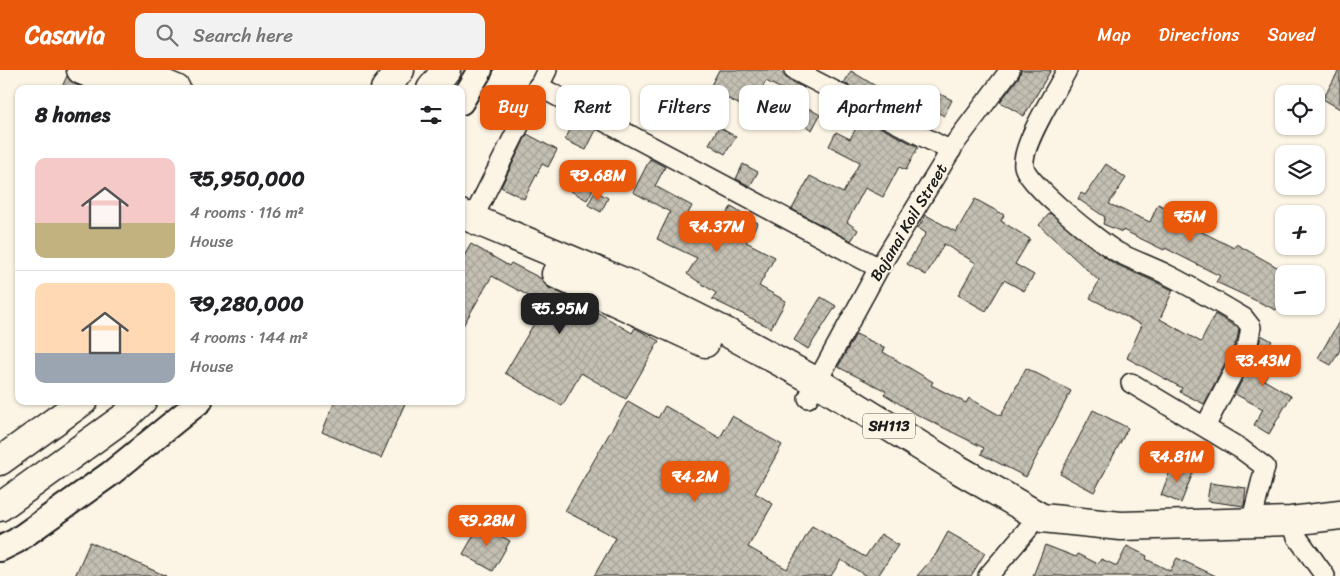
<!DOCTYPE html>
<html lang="en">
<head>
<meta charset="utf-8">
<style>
	:root { --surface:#fff; --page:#f2f2f2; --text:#202124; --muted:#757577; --line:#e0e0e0; --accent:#ea580c }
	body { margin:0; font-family:Sriracha,sans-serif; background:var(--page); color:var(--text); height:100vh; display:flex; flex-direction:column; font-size:19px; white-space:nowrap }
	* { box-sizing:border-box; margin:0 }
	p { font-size:16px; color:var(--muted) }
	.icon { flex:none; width:28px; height:28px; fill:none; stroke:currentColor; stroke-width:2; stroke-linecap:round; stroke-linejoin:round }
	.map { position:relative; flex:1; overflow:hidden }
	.drawer { position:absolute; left:15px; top:15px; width:450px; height:320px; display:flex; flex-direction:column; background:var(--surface); border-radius:10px; box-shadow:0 1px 4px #0004 }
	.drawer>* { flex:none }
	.guide { position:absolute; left:480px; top:15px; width:475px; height:45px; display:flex; gap:10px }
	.controls { position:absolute; left:1275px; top:15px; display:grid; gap:10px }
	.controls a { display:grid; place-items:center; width:50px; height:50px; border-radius:10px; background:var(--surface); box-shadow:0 1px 4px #0004; font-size:25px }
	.price { position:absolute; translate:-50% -42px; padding:0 11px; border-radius:10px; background:var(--accent); color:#fff; font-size:16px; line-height:32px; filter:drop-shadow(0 1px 2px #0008) }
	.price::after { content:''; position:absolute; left:50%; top:30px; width:15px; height:11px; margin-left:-8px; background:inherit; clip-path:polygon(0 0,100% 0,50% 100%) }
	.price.active { background:#222; color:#fff }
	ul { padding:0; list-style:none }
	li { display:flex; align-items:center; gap:15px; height:125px; padding:0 20px }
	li+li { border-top:1px solid var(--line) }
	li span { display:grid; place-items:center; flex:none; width:140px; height:100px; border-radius:10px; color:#555 }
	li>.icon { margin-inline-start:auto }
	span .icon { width:60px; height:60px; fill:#fffc; stroke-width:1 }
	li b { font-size:21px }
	h2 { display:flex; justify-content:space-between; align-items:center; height:60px; padding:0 20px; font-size:21px }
	.chip { padding:0 18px; border-radius:10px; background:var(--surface); box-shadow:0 1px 4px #0004; font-size:18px; line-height:45px }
	.chip.active { background:var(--accent); color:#fff }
	header { display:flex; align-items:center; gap:30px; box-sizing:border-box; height:70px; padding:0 25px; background:var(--accent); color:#fff }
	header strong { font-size:24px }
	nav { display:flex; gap:28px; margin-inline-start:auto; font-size:18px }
	.search { width:350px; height:45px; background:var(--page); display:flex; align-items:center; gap:12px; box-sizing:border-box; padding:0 18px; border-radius:10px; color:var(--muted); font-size:19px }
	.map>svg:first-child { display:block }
	.building { fill:url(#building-cross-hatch); stroke:#1c1c1c }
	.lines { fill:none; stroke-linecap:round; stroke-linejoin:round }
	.minor-casing { stroke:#1c1c1c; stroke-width:22 }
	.tertiary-casing { stroke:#1c1c1c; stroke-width:28 }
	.primary-casing { stroke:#1c1c1c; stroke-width:31 }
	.trunk-casing { stroke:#1c1c1c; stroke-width:31 }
	.minor { stroke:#fcf5e5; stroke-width:19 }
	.tertiary { stroke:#fcf5e5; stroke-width:24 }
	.primary { stroke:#fcf5e5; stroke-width:28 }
	.trunk { stroke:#fcf5e5; stroke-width:28 }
	.labels { text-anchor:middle; stroke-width:4; stroke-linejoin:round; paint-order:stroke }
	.shield { fill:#fcf5e5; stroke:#5f5d58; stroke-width:1 }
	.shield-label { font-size:15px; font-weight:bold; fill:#1c1c1c }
	.street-label { font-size:16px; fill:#1c1c1c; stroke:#fcf5e5 }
</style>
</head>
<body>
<header>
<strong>Casavia</strong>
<div class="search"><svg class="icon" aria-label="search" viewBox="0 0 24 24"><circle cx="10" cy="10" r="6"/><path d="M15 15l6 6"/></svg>Search here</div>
<nav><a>Map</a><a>Directions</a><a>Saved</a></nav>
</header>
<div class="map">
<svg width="1340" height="506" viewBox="0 0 1340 506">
	<defs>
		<pattern id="building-cross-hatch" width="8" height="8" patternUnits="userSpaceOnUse" patternTransform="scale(1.25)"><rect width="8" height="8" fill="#c4c0b3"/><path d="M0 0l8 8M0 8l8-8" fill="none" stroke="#a8a499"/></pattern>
	</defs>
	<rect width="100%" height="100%" fill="#fcf5e5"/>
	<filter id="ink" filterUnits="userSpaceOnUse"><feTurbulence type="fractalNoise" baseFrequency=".02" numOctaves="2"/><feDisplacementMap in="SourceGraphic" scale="10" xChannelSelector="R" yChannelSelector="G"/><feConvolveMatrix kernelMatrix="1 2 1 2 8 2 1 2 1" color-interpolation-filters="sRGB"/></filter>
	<g filter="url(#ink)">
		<path class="building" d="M719 0H779L788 10 804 18 799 28 766 11 750 40 709 19Z
			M1021 0H1051L1024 46 1000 32 1019 7Z
			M1339 0H1340V39L1323 29Z
			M851 1 900 31 895 39 844 13Z
			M67 6 75 14 86 19H61Z
			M596 19 616 30 610 41 589 31Z
			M940 24 952 30 944 46 932 39Z
			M788 26 820 45 812 60 780 41Z
			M862 48 918 77 906 100 899 97 883 127 865 118 847 152 858 160 851 171 792 139 810 106 843 123 860 92 829 76 836 62 850 69Z
			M578 50 596 60 586 80 565 70 574 52 577 53Z
			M719 57 736 67 725 84 709 74Z
			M527 64 557 80 548 97 542 94 524 129 501 117Z
			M650 89 665 97 655 116 692 136 684 151 713 166 731 137 758 153 746 172 775 187 759 216 786 231 771 258 712 229 716 223 687 204 697 188 657 169 670 142 633 122Z
			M585 93 602 103 587 130 569 120Z
			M743 94 758 102 750 116 736 109Z
			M1106 94 1126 108 1109 134 1150 152 1158 134 1198 155 1196 159 1234 178 1236 174 1284 201V225L1276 240 1216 212 1220 206 1165 178 1164 180 1123 160 1122 162 1103 154 1105 147 1078 129 1081 123 1085 125Z
			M595 121 608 128 601 142 588 135Z
			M975 129 1004 145 1001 151 1030 169 1015 194 1034 205 1024 221 1004 210 986 241 958 225 976 193 944 174 926 205 907 194 926 163 918 158 926 145 956 162Z
			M1050 143 1113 193 1173 220 1160 249 1201 272 1215 244 1236 257 1239 260 1237 270 1204 334 1180 322 1182 318 1127 288 1142 255 1090 228 1099 211 1039 155Z
			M471 174 509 196 511 193 542 209 549 218 580 232 632 263 635 258 659 271 626 329 581 303 562 336 505 303 545 235 492 206 461 259V191Z
			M821 227 836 236 808 279 794 270Z
			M1340 250V280L1331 295 1318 288Z
			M856 264 885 278 883 282 933 312 931 315 966 333 969 328 1001 346 1026 298 1071 321 1026 407 981 384 984 378 914 343 884 324 886 321 838 297Z
			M1261 265 1272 271 1269 275 1279 281 1264 310 1291 326 1269 364 1254 355 1263 339 1235 324 1258 279Z
			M335 331H406L381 388 322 362Z
			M628 331 658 348 665 336 720 368 732 346 782 375 755 423 773 434 748 477 787 499 812 456 865 487 881 464 898 475 878 506H866L841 490 831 506H594L616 468 565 441Z
			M1093 340 1128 358 1094 422 1060 404Z
			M1173 393 1194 400 1181 433 1161 425Z
			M1210 413 1246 418 1244 436 1207 431Z
			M480 454 510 471 493 501 463 484Z
			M948 462 985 483 971 506H917L936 484Z
			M90 472 166 506H75Z
			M1045 475 1076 487 1078 484 1098 494 1101 489 1117 496 1127 476 1147 486 1146 489 1170 501 1177 488 1216 506H1033Z"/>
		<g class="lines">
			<defs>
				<path id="minor" d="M794 0 951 81
					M1067 0C1056 21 1021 75 1024 96 1026 114 1101 173 1119 183 1135 191 1152 197 1168 205 1194 218 1219 233 1244 248L1251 257 1248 274 1205 357
					M538 16 879 198
					M472 150 547 0
					M1131 313 1241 379 1265 397 1251 453
					M808 328 879 198 956 72 1010 0
					M1291 451 1297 467 1325 506
					M988 506 1028 459"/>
				<path id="tertiary" d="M461 32 480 0
					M0 479 16 471 110 404 200 331"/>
				<path id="primary" d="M81 0 129 19
					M131 0 176 19
					M461 144 638 218 726 262 817 312 956 398 1042 448 1121 456 1291 451 1340 445
					M556 204 705 273"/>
				<path id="trunk" d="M385 19 400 0
					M431 19 446 0
					M0 391 83 331
					M0 437 126 346 142 331"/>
			</defs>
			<use href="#minor" class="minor-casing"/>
			<use href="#tertiary" class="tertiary-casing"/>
			<use href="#primary" class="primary-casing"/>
			<use href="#trunk" class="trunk-casing"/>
			<use href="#minor" class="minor"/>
			<use href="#tertiary" class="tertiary"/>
			<use href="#primary" class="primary"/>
			<use href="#trunk" class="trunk"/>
		</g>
	</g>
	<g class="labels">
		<rect class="shield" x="863" y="343.5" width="52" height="25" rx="4"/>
		<g class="shield-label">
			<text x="889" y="361">SH113</text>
		</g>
		<g class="street-label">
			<text transform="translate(908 152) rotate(-59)" y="6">Bajanai Koil Street</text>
		</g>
	</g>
</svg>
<div class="controls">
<a><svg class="icon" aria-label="locate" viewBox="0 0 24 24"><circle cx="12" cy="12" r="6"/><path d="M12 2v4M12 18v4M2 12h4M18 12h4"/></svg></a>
<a><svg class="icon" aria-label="layers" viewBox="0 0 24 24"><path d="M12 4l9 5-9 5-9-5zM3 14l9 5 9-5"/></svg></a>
<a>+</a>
<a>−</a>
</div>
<b class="price" style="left:598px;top:132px">₹9.68M</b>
<b class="price" style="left:1190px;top:173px">₹5M</b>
<b class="price" style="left:717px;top:183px">₹4.37M</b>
<b class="price active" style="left:560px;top:265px">₹5.95M</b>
<b class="price" style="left:1263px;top:317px">₹3.43M</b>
<b class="price" style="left:1177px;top:413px">₹4.81M</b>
<b class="price" style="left:695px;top:433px">₹4.2M</b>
<b class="price" style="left:487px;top:477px">₹9.28M</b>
<div class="guide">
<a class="chip active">Buy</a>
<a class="chip">Rent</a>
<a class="chip">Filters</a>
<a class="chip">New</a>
<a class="chip">Apartment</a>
</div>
<section class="drawer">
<h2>8 homes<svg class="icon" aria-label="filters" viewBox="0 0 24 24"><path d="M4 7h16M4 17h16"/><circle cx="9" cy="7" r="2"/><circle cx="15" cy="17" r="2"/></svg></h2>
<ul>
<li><span style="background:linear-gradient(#f6c9c9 65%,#c2b280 0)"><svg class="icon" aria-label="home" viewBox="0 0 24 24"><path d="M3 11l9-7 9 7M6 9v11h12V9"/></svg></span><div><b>₹5,950,000</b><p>4 rooms · 116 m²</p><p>House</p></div></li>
<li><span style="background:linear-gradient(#ffd9b3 70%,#9aa5b1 0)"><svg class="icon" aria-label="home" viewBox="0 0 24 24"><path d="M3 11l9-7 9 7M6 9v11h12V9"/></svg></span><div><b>₹9,280,000</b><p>4 rooms · 144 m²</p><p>House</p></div></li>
</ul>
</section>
</div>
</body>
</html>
